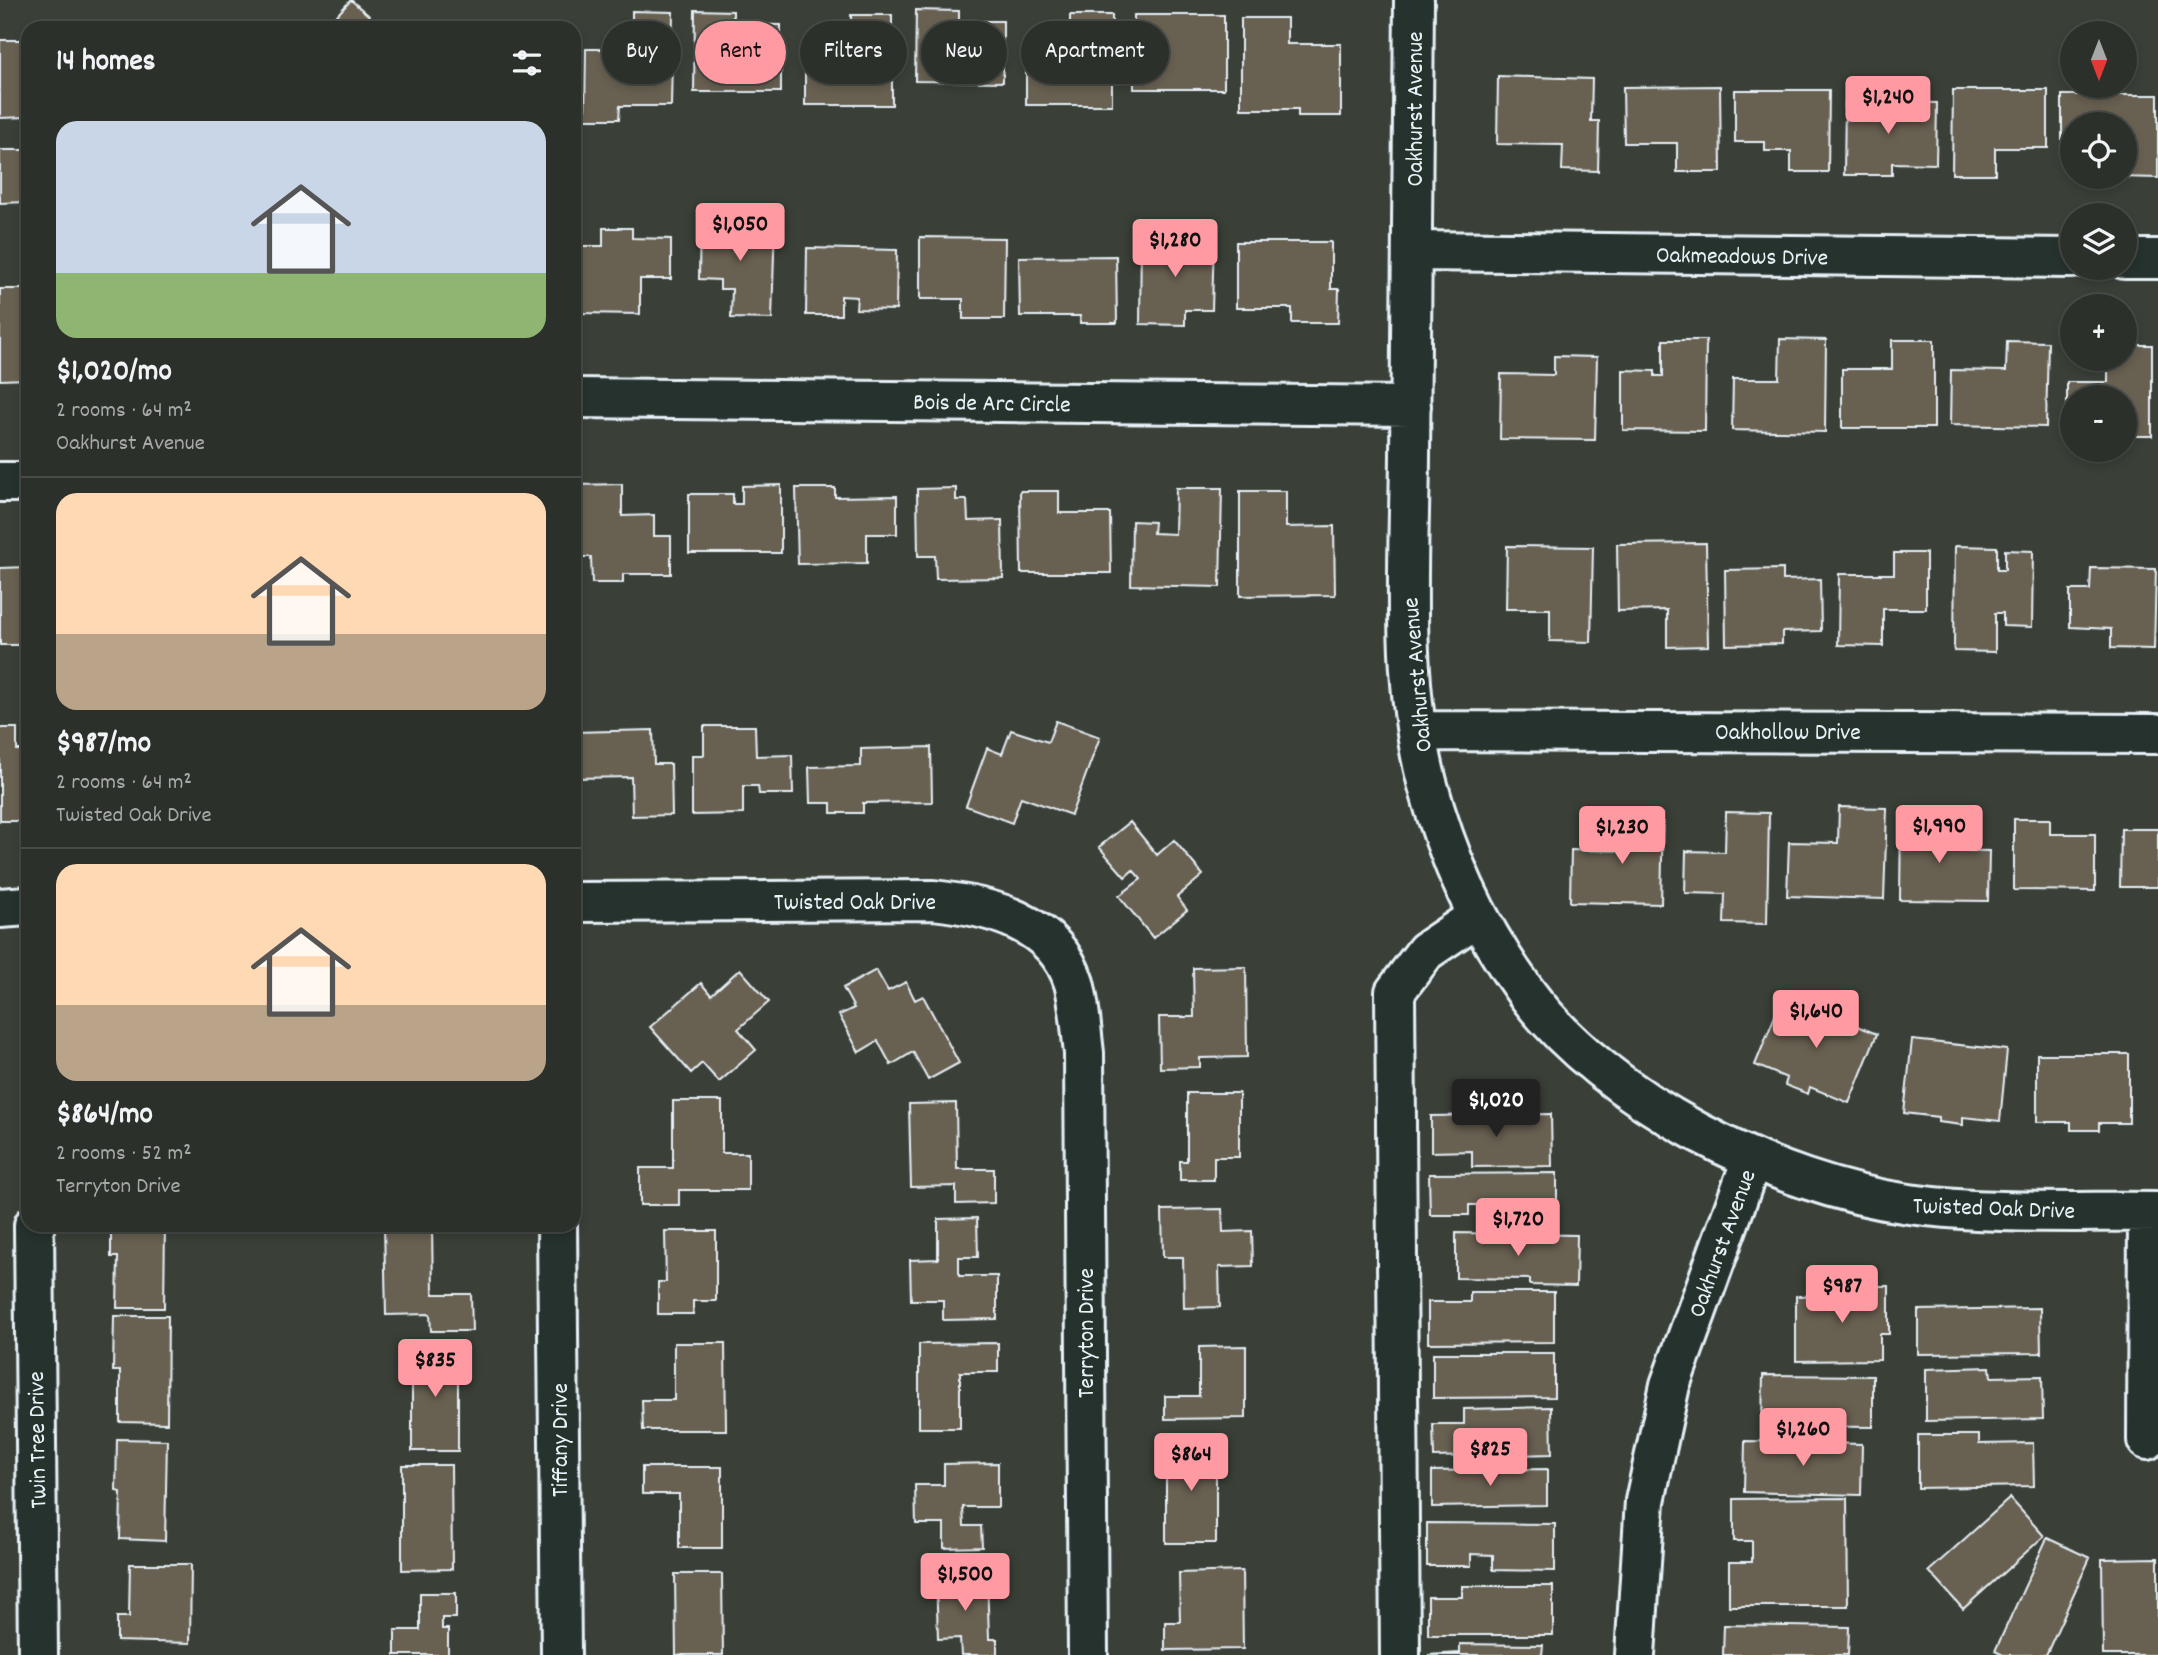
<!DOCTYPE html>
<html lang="en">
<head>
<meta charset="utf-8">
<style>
	:root { --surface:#2c302a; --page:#343832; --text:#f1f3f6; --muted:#a6a9a8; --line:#484b47; --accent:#ff9aa2 }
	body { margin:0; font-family:Dekko,sans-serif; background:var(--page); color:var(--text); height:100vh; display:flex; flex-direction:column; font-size:26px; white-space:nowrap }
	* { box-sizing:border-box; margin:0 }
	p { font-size:23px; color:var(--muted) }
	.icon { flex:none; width:38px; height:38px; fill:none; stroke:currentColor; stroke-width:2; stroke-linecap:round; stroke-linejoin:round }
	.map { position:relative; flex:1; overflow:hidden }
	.sheet { position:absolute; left:21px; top:21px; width:560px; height:1211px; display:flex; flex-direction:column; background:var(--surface); border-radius:21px; box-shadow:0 4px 10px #0003,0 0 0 2px var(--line) }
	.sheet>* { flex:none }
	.banner { position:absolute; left:602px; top:21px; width:665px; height:63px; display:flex; gap:14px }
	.needle { width:46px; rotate:180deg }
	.fabs { position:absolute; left:2060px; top:21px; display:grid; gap:14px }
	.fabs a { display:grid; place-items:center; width:77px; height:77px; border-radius:50%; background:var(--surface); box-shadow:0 4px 10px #0003,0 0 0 2px var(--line); font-size:35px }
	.price { position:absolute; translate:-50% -60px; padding:0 16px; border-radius:7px; background:var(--accent); color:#111; font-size:23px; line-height:46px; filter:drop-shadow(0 2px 4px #0008) }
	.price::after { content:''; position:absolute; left:50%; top:42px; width:21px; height:16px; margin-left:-10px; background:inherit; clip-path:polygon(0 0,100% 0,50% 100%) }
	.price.active { background:#222; color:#fff }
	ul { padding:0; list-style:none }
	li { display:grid; align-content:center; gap:14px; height:371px; padding:0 35px }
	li+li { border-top:2px solid var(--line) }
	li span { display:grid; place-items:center; height:217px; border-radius:21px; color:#555 }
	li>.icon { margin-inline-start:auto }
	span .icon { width:126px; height:126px; fill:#fffc; stroke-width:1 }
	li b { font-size:30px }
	h2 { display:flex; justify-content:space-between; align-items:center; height:84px; padding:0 35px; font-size:30px }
	.chip { padding:0 24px; border-radius:32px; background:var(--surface); box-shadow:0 4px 10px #0003,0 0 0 2px var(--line); font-size:24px; line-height:63px }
	.chip.active { background:var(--accent); color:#111 }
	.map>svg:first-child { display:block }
	.building { fill:#686051; stroke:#e8f1f8; stroke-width:2 }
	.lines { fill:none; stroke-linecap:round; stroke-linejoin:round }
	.minor-casing { stroke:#e8f1f8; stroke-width:44 }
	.minor { stroke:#26332d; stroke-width:38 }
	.labels { text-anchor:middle; stroke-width:6; stroke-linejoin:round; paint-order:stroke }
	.street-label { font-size:24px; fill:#e8f1f8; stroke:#26332d }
</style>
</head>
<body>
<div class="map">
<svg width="2158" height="1655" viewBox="0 0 2158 1655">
	<rect width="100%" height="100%" fill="#3a4038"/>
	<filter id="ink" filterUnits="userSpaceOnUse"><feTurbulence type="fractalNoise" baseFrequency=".0143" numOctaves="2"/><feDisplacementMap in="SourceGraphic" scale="14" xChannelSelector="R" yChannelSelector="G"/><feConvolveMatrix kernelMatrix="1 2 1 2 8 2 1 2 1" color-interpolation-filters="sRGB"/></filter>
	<g filter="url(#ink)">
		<path class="building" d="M351 0 383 28H325Z
			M695 10 733 11V24L781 25V92H694Z
			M916 10 959 11V21H1003V82L915 81Z
			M632 11 673 12 671 106H620L619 119H585L586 49H632Z
			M851 15H892V105H805V54H851Z
			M1070 15H1112V105H1026V53H1070Z
			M1134 15H1224V89H1134Z
			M1241 18H1287V44H1341V116H1298V109H1241Z
			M0 40H28V117L0 118Z
			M1498 76 1592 79 1591 121H1599L1598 171 1562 170 1563 145 1497 144Z
			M1720 86 1721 172H1677V143H1624L1623 87Z
			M1735 90H1829L1828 172H1791V151H1765V142H1735Z
			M1953 90H2048V148H1995V174H1952Z
			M2062 95H2158V178L2118 177H2124V124H2072V146H2062Z
			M1845 101 1937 103 1936 164 1892 163V175H1844Z
			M0 150H28V202L0 203Z
			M700 219 775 221 772 319 731 318 732 289H720V280L699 279Z
			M603 228H632V238L671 239V279H640V314L580 313V246H603Z
			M920 237 1005 238 1004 319H963V299H920Z
			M1141 238H1214L1212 310H1185V325L1140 324Z
			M1236 242H1331V289H1339L1338 323H1292V308H1236Z
			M807 248 897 250 896 310 856 309 857 297 841 296V315H806Z
			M1116 256 1117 323H1080V316H1020L1019 257Z
			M0 289H28V379L0 380Z
			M1780 339 1826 340 1825 432 1732 430 1733 379H1779Z
			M1663 340H1706L1705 431 1623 430V370L1655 371V376H1663Z
			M1892 340H1934V428H1842V369H1892Z
			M2007 341 2048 342 2046 427 1950 425 1951 370 2006 371Z
			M2124 345H2152V436H2124V397H2072V436H2067V382H2108V359H2124Z
			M1554 356 1597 357 1595 440 1500 439 1501 374 1554 375Z
			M622 484V516L654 515V536H671V574H623V583H592L591 557H576L574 485Z
			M781 485V553H689V494H733V504H742V486Z
			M796 488H835V497L897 496V534H867V563L798 564Z
			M956 488V500H967L968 521 1002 520 1003 578 936 579 935 556H918L917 489Z
			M1176 488H1222L1220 587 1131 585 1132 521 1154 522 1153 533 1175 534Z
			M1020 491H1059V513H1110L1111 573H1021Z
			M1240 491H1286V527L1334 526 1335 595 1240 596Z
			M1706 543 1708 646 1667 647V610L1618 611 1617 544Z
			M1507 546 1593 547 1591 642 1550 641V609H1506Z
			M1955 546 1997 547V570H2005V550L2033 551 2032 627 2003 626V613H1995V652L1954 651Z
			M1894 553H1926V609H1883V646L1838 645 1839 574H1894Z
			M28 567V645H0V568Z
			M2091 568 2156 569 2154 649 2111 648V629L2070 627V590H2090Z
			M1783 569V580L1820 579 1821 631 1782 632V644L1726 645 1725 570Z
			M1056 721 1100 737 1071 815 1021 797 1012 823 966 806 987 748 1002 754 1011 730 1048 742Z
			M704 726H755L756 756 792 755 793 794H759L758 786H743V814L692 815V755H704Z
			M0 728H17V750H28V821H0Z
			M653 730 654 764H671L672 815 632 816 631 777 574 778V732Z
			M931 747 932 802 863 803V813H831V803H810L809 767 861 766V749Z
			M1839 807 1887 808 1884 899 1787 896 1789 842 1838 843Z
			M1726 812 1769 813 1767 924 1724 923 1725 894 1685 893 1686 851 1725 852Z
			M1622 813 1663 814 1661 904 1570 902 1571 850 1621 851Z
			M1901 815 1944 816V850L1989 851 1988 901 1900 900Z
			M2014 819H2050V834H2095V891L2014 890Z
			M1130 822 1157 855 1174 840 1203 875 1177 897 1187 910 1153 938 1119 896 1141 879 1133 870 1125 877 1099 847Z
			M2121 829H2158V887H2120Z
			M1246 967 1247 1057 1200 1058V1067L1160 1068 1159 1017H1194L1193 968Z
			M740 969 769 1002 738 1029 756 1050 719 1082 702 1063 691 1073 650 1027 701 983 711 995Z
			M876 970 888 991 906 982 915 1000 923 996 959 1063 928 1080 913 1052 891 1065 878 1041 859 1052 839 1015 854 1008 843 988Z
			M1783 996 1877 1034 1849 1103 1810 1087 1808 1094 1785 1085 1787 1078 1755 1065Z
			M1912 1040 2007 1050 2000 1121 1963 1117V1125L1938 1122V1117L1904 1113Z
			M2037 1054H2129V1123H2099V1130H2071V1122H2037Z
			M1187 1093H1239V1157H1214V1180H1180V1161H1187Z
			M673 1101H722V1153H748V1190H679V1205H640V1168H673Z
			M956 1103 957 1169H994V1203L956 1204V1186L911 1187 909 1104Z
			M1551 1114 1552 1166 1472 1167V1151L1431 1152V1116Z
			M1557 1173V1222H1483V1205H1469V1215H1430L1429 1174Z
			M1222 1209 1223 1232 1252 1231 1253 1266 1219 1267 1220 1307 1184 1308 1183 1257H1163L1162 1210Z
			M977 1218 978 1257H959V1276H997V1319L943 1320V1300H911L910 1260 938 1259V1219Z
			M111 1225H165L164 1308H117L118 1257H111Z
			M432 1225 433 1294H471L472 1331H431L430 1314 386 1315 384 1226Z
			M665 1231H716V1301H693V1314H658V1282H666Z
			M1456 1233 1577 1235 1576 1286 1530 1285V1279L1456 1278Z
			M1845 1286H1889V1334H1880V1360L1796 1361V1296L1845 1295Z
			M1470 1292H1554V1342L1428 1343V1302H1470Z
			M2040 1308 2041 1353 1918 1354V1310Z
			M114 1316H168L167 1423 120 1422V1371H113Z
			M674 1343H725L726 1430H643L642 1400H674Z
			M998 1343V1372H960V1428H919V1344Z
			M1246 1346V1418L1165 1419V1396H1199V1347Z
			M412 1347H458V1451H412Z
			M1433 1353H1554V1397L1433 1398Z
			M1990 1367 1991 1377 2042 1376 2043 1419 1926 1421V1369Z
			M1763 1375 1873 1376V1427L1762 1426Z
			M1551 1407 1552 1454 1434 1457 1433 1424H1464V1409Z
			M1918 1435H1979V1444L2033 1443 2034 1486 1918 1488Z
			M117 1439 167 1440 165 1541 120 1539 121 1492 116 1491Z
			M1745 1441 1862 1444 1861 1495 1744 1492Z
			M1166 1444H1216V1543H1166Z
			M998 1463V1507H963L964 1526H981L982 1547 944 1548V1524H916L915 1485H944V1464Z
			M402 1465H451L452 1569 402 1570Z
			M642 1467H722V1548H679V1494H642Z
			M1547 1469V1505L1432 1507V1471Z
			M1847 1498 1848 1606H1729V1562H1752V1541H1734V1499Z
			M2010 1498 2044 1536 1963 1609 1929 1571Z
			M1427 1523 1555 1524V1571L1493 1570V1555L1471 1554V1566H1427Z
			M2047 1538 2090 1558 2046 1655H2003L1995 1651Z
			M2158 1558V1655H2103L2102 1559Z
			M130 1564H191L190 1643 117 1641V1617H129Z
			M1242 1571 1243 1649 1165 1650V1622H1180L1179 1573Z
			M675 1574H722L723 1655H676Z
			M987 1575 989 1639H997V1655H961L960 1638 938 1639 936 1576Z
			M1462 1586H1553V1635H1428V1597H1462Z
			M420 1593H456V1618H442V1629H448V1655H395V1630H420Z
			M1724 1625 1849 1627 1848 1655H1723Z
			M1460 1644 1543 1645 1542 1655H1428L1460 1653Z"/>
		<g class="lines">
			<defs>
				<path id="minor" d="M1414 0C1414 152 1412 304 1410 456 1409 563 1400 678 1427 782 1447 858 1479 928 1525 991 1605 1101 1777 1186 1909 1204 1990 1215 2076 1211 2158 1212
					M1413 251 2072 258
					M2124 259H2158
					M574 398 1411 406
					M0 482H28
					M1418 731 2158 734
					M574 902 933 900C989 906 1055 921 1074 983 1080 1005 1081 1030 1084 1053L1088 1655
					M0 908 28 906
					M34 1225 38 1655
					M557 1225 561 1655
					M2147 1440 2148 1212
					M1400 1655 1395 992 1426 951 1478 916
					M1635 1655 1645 1501 1670 1385 1752 1159"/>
			</defs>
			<use href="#minor" class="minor-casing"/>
			<use href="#minor" class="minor"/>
		</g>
	</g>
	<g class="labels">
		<g class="street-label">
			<text transform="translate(1414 109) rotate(-90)" y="8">Oakhurst Avenue</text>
			<text transform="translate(1742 255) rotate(1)" y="8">Oakmeadows Drive</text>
			<text transform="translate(992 402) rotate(1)" y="8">Bois de Arc Circle</text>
			<text transform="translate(1416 675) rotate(-95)" y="8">Oakhurst Avenue</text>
			<text x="1788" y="739">Oakhollow Drive</text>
			<text x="855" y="909">Twisted Oak Drive</text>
			<text transform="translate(1994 1207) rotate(2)" y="8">Twisted Oak Drive</text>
			<text transform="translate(1721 1243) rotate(-70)" y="8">Oakhurst Avenue</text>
			<text transform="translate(1085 1333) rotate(-90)" y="8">Terryton Drive</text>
			<text transform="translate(36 1440) rotate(-91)" y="8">Twin Tree Drive</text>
			<text transform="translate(559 1440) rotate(-90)" y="8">Tiffany Drive</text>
		</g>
	</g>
</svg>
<div class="fabs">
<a><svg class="needle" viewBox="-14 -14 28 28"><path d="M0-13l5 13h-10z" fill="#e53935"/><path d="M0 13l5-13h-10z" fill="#a6a9a8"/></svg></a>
<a><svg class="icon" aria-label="locate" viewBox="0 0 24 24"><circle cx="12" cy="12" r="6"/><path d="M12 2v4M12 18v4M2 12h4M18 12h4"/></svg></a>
<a><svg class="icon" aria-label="layers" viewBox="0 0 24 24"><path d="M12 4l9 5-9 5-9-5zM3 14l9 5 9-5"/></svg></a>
<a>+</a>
<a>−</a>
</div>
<b class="price" style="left:1888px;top:136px">$1,240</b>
<b class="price" style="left:740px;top:263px">$1,050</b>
<b class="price" style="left:1175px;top:279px">$1,280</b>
<b class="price" style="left:1939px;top:865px">$1,990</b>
<b class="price" style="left:1622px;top:866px">$1,230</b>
<b class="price" style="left:1816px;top:1050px">$1,640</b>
<b class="price active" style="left:1496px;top:1139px">$1,020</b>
<b class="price" style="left:1518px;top:1258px">$1,720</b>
<b class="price" style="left:1842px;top:1325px">$987</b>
<b class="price" style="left:435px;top:1399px">$835</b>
<b class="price" style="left:1803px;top:1468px">$1,260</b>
<b class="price" style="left:1490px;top:1488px">$825</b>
<b class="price" style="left:1191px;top:1493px">$864</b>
<b class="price" style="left:965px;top:1613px">$1,500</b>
<div class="banner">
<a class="chip">Buy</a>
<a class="chip active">Rent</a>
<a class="chip">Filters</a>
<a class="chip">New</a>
<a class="chip">Apartment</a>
</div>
<section class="sheet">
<h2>14 homes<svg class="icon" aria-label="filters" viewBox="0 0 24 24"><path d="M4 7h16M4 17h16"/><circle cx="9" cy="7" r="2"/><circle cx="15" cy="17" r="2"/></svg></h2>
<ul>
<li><span style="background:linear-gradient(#c9d6e8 70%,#8fb573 0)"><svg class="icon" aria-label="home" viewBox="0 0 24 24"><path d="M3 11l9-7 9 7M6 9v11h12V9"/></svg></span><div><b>$1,020/mo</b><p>2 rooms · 64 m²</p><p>Oakhurst Avenue</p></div></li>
<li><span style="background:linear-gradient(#ffd9b3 65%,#b9a48a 0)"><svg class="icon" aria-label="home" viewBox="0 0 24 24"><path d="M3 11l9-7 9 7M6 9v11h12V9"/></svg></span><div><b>$987/mo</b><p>2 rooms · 64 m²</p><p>Twisted Oak Drive</p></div></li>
<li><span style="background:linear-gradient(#ffd9b3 65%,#b9a48a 0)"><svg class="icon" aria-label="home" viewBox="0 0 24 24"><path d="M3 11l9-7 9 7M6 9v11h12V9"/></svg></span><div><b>$864/mo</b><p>2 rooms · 52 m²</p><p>Terryton Drive</p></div></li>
</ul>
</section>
</div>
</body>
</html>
